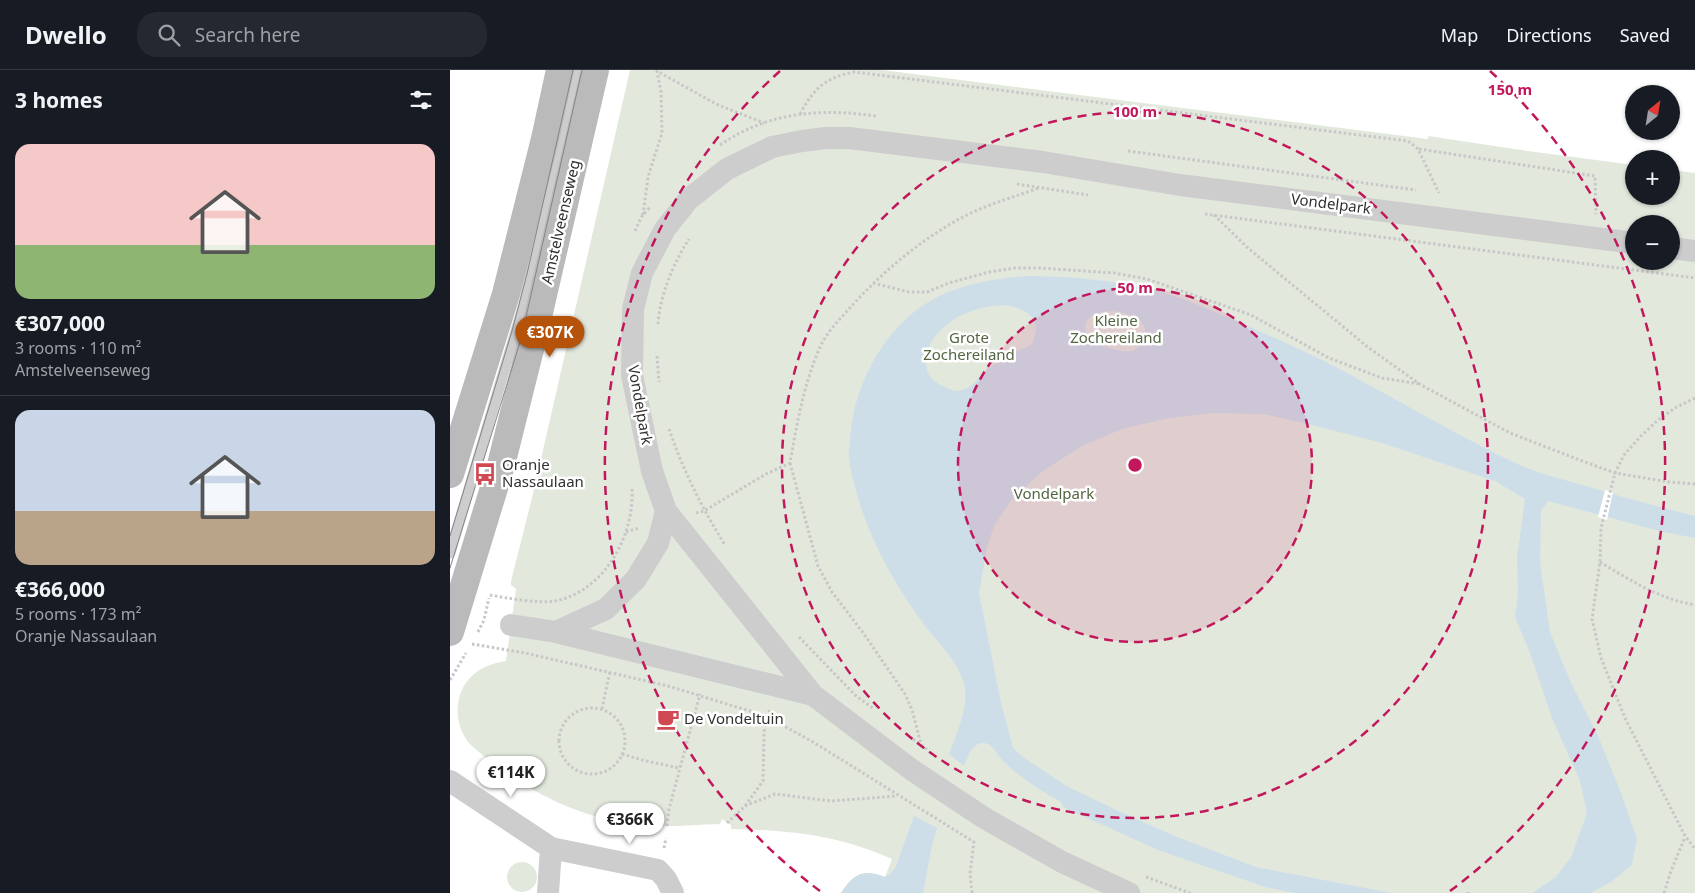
<!DOCTYPE html>
<html lang="en">
<head>
<meta charset="utf-8">
<style>
	:root { --surface:#171b24; --page:#242831; --text:#f1f3f6; --muted:#9ea1a6; --line:#363941; --accent:#b45309 }
	body { margin:0; font-family:"Noto Sans",sans-serif; background:var(--page); color:var(--text); height:100vh; display:flex; flex-direction:column; font-size:19px; white-space:nowrap }
	* { box-sizing:border-box; margin:0 }
	p { font-size:16px; color:var(--muted) }
	.icon { flex:none; width:28px; height:28px; fill:none; stroke:currentColor; stroke-width:2; stroke-linecap:round; stroke-linejoin:round }
	.map { position:relative; flex:1; overflow:hidden }
	.sheet { display:flex; flex-direction:column; background:var(--surface); width:450px }
	.sheet>* { flex:none }
	.needle { width:32px; rotate:30deg }
	.buttons { position:absolute; left:1175px; top:15px; display:grid; gap:10px }
	.buttons a { display:grid; place-items:center; width:55px; height:55px; border-radius:50%; background:var(--surface); box-shadow:0 1px 4px #0004; font-size:25px }
	.price { position:absolute; translate:-50% -42px; padding:0 11px; border-radius:18px; background:#fff; color:#222; font-size:16px; line-height:32px; filter:drop-shadow(0 1px 2px #0008) }
	.price::after { content:''; position:absolute; left:50%; top:30px; width:15px; height:11px; margin-left:-8px; background:inherit; clip-path:polygon(0 0,100% 0,50% 100%) }
	.price.selected { background:var(--accent); color:#fff }
	ul { padding:0; list-style:none }
	li { display:grid; align-content:center; gap:10px; height:265px; padding:0 15px }
	li+li { border-top:1px solid var(--line) }
	li span { display:grid; place-items:center; height:155px; border-radius:15px; color:#555 }
	li>.icon { margin-inline-start:auto }
	span .icon { width:90px; height:90px; fill:#fffc; stroke-width:1 }
	li b { font-size:21px }
	h2 { display:flex; justify-content:space-between; align-items:center; height:60px; padding:0 15px; font-size:21px }
	header { display:flex; align-items:center; gap:30px; box-sizing:border-box; height:70px; padding:0 25px; background:var(--surface); border-bottom:1px solid var(--line) }
	header strong { font-size:24px }
	nav { display:flex; gap:28px; margin-inline-start:auto; font-size:18px }
	.search { width:350px; height:45px; background:var(--page); display:flex; align-items:center; gap:12px; box-sizing:border-box; padding:0 18px; border-radius:20px; color:var(--muted); font-size:19px }
	main { display:flex; flex:1; min-height:0 }
	.map>svg:first-child { display:block }
	.green { fill:#e3e8dd; fill-rule:evenodd }
	.water { fill:#cedee8; fill-rule:evenodd }
	.pier { fill:#fff }
	.lines { fill:none; stroke-linecap:round; stroke-linejoin:round }
	.path { stroke:#c7c7c7; stroke-width:3; stroke-dasharray:2.5 2.5; stroke-linecap:butt }
	.lane { stroke:#cdcdcd; stroke-width:11 }
	.street { stroke:#cdcdcd; stroke-width:22 }
	.secondary { stroke:#bababa; stroke-width:28 }
	.tram { stroke:#858585; stroke-width:1 }
	.ring { fill:none; stroke:#c2185b; stroke-width:2.5; stroke-dasharray:9 6 }
	.labels { text-anchor:middle; stroke-width:5; stroke-linejoin:round; paint-order:stroke }
	.street-label { font-size:15px; fill:#303030; stroke:#fff }
	.park-label { font-size:15px; fill:#536642; stroke:#fff }
	.poi-label { font-size:15px; fill:#303030; stroke:#fff; text-anchor:start }
	.centre { fill:#c2185b; stroke:#fff; stroke-width:2.5 }
	.ring-label { font-size:15px; text-anchor:middle; font-weight:bold; fill:#c2185b; stroke:#fff; stroke-width:5; stroke-linejoin:round; paint-order:stroke }
</style>
</head>
<body>
<header>
<strong>Dwello</strong>
<div class="search"><svg class="icon" aria-label="search" viewBox="0 0 24 24"><circle cx="10" cy="10" r="6"/><path d="M15 15l6 6"/></svg>Search here</div>
<nav><a>Map</a><a>Directions</a><a>Saved</a></nav>
</header>
<main>
<section class="sheet">
<h2>3 homes<svg class="icon" aria-label="filters" viewBox="0 0 24 24"><path d="M4 7h16M4 17h16"/><circle cx="9" cy="7" r="2"/><circle cx="15" cy="17" r="2"/></svg></h2>
<ul>
<li><span style="background:linear-gradient(#f6c9c9 65%,#8fb573 0)"><svg class="icon" aria-label="home" viewBox="0 0 24 24"><path d="M3 11l9-7 9 7M6 9v11h12V9"/></svg></span><div><b>€307,000</b><p>3 rooms · 110 m²</p><p>Amstelveenseweg</p></div></li>
<li><span style="background:linear-gradient(#c9d6e8 65%,#b9a48a 0)"><svg class="icon" aria-label="home" viewBox="0 0 24 24"><path d="M3 11l9-7 9 7M6 9v11h12V9"/></svg></span><div><b>€366,000</b><p>5 rooms · 173 m²</p><p>Oranje Nassaulaan</p></div></li>
</ul>
</section>
<div class="map">
<svg width="1245" height="823" viewBox="0 0 1245 823">
	<rect width="100%" height="100%" fill="#fff"/>
	<path class="green" d="M180 0H432L978 69V66L1071 80 1184 95V126H1221V100L1245 103V823H391C403 804 413 799 435 807L442 789C388 765 339 760 281 759V755L272 749 270 754C239 755 206 759 175 753 125 745 74 719 35 687 30 682 23 678 18 672 8 658 5 642 10 625 17 604 35 594 56 591L66 519 61 515V511L82 428ZM1184 154H1221V191H1184Z
		M57 807a15 15 0 1 1 30 0a15 15 0 1 1-30 0Z"/>
	<path class="water" d="M576 206C623 206 673 211 718 224 744 232 770 244 795 255 838 273 880 293 921 316 967 341 1013 368 1061 391 1081 401 1103 407 1125 413 1165 425 1205 436 1245 446V468L1213 462 1098 431 1091 441 1090 492 1100 562 1121 613 1148 666 1171 723 1187 769 1182 795 1161 812 1141 823H1082L1106 807 1121 787 1137 743 1130 711 1102 648 1080 583 1065 547 1068 523 1067 488 1075 429 1045 411 932 373 858 354 813 344 764 343 719 348 672 359 632 376 593 401 562 429 544 456 537 477 529 523 550 628 563 678 573 687 615 715 664 739 727 767 806 797 942 823H844L815 817 708 780 613 737 611 732C590 720 570 708 553 691 547 685 543 673 533 673 522 673 518 687 514 696L499 684C506 664 520 636 514 614 507 588 485 571 470 549 442 510 419 468 406 421 403 410 400 399 399 387 398 381 400 375 400 368 403 336 411 311 428 283 464 226 512 211 576 206ZM555 235C578 239 595 250 581 275 571 280 559 283 550 290 545 294 539 298 534 302 525 310 525 317 511 320 504 322 499 319 493 316 470 308 473 281 486 265 493 257 504 248 514 244 527 238 540 236 555 235ZM661 241C676 242 703 250 693 270 690 275 687 279 682 281 669 283 646 274 637 267 630 247 646 242 661 241Z
		M464 746 487 758 482 775 473 823H391C403 804 413 798 435 807L441 803 446 796Z"/>
	<path class="pier" d="M1155 420 1163 422 1157 450 1148 447Z"/>
	<g class="lines">
		<path class="path" d="M350 44C364 18 375 8 404 2L958 71 968 79 989 123
			M270 75C318 42 370 38 426 46
			M969 79 1145 106 1146 144
			M678 81 966 120
			M567 114 638 125
			M755 144 1245 208
			M193 145 198 107 212 63 211 22 207 1 266 34 314 53
			M764 145 799 179 919 278 971 315 1060 363 1127 389 1165 403 1219 412 1245 414
			M1191 150 1221 154
			M185 161 192 146 200 137
			M423 213 459 222H477L499 213 539 202 565 198H589L664 203 697 209 801 245 879 288 932 308 970 314
			M208 254C210 225 223 194 239 169
			M207 286 209 312
			M1245 328 1225 338 1208 350 1190 367 1174 385 1165 403 1151 458 1150 492 1142 549 1151 588 1175 648 1235 766 1245 779
			M219 359C233 400 252 438 275 475
			M340 393 368 496 382 522 414 564 455 624 462 640 471 674
			M246 443 254 441 316 404 340 393C347 353 354 312 371 275 378 261 389 250 399 239 431 203 469 171 511 148 535 135 564 127 589 118
			M176 462 189 458
			M1150 492C1180 510 1209 529 1245 535
			M40 525C56 528 90 534 105 531 155 521 185 465 182 417
			M28 562 34 550 39 528
			M349 567 405 625 424 639
			M22 574 75 583 218 616 316 646 363 672 524 772
			M0 610 16 583
			M109 671a33 33 0 1 1 66 0a33 33 0 1 1-66 0Z
			M152 639 160 601
			M463 669 478 680
			M172 684 192 690 229 698
			M295 736 325 724 381 731 447 726
			M277 753 295 736 313 711 314 664 316 646 321 639
			M217 756 219 739 250 624
			M214 778 216 768
			M696 807 740 823
			M522 823 520 804 524 771
			M1018 823V822
			M1214 823 1221 801 1235 767"/>
		<path class="lane" d="M0 483 74 234 127 0"/>
		<path class="street" d="M1221 178 1245 181
			M61 555 106 562 363 625
			M106 562 156 539 186 509 208 473 216 441
			M0 711 101 778 208 800 216 809 223 823
			M98 823 101 778
			M679 823 612 792 536 749 462 700 363 625 216 441 202 401 182 305 183 239 192 203 215 159 239 129 277 99 322 77 352 71 376 68H399L593 92 730 115 1184 173"/>
		<path class="secondary" d="M0 404 56 224 95 69 110 0
			M0 562 51 395 87 251 145 0"/>
		<path class="tram" d="M0 466 62 261 77 204 123 0
			M0 498 71 269 132 0"/>
	</g>
	<circle cx="685" cy="395" r="177" fill="#c2185b" fill-opacity=".12"/>
	<g class="ring">
		<circle cx="685" cy="395" r="177"/>
		<circle cx="685" cy="395" r="353"/>
		<path d="M370 821A530 530 0 0 1 330 1M1040 1A530 530 0 0 1 1000 821"/>
	</g>
	<defs>
		<symbol id="bus-bare" viewBox="-9 -9 18 18"><path d="M-5-6H5V4H4V6H2V4H-2V6H-4V4H-5ZM-3.5-4V0h7V-4ZM-3.5 1.2v1.5H-2V1.2ZM2 1.2v1.5H3.5V1.2Z" fill="#d04952" stroke="#fff" stroke-width="2.5" paint-order="stroke"/></symbol>
		<symbol id="cafe-bare" viewBox="-9 -9 18 18"><path d="M-5.5-4.5H6V0H3Q3 3.5 0 3.5H-2.5Q-5.5 3.5-5.5 0ZM3-3.2v2h1.7v-2ZM-6 4.5H4V6H-6Z" fill="#d04952" stroke="#fff" stroke-width="2.5" paint-order="stroke"/></symbol>
	</defs>
	<g fill-rule="evenodd">
		<use href="#bus-bare" x="19" y="388" width="32" height="32"/>
		<use href="#cafe-bare" x="202" y="633" width="32" height="32"/>
	</g>
	<g class="labels">
		<g class="street-label">
			<text transform="translate(881 134) rotate(7)" y="5">Vondelpark</text>
			<text transform="translate(111 152) rotate(-77)" y="5">Amstelveenseweg</text>
			<text transform="translate(190 335) rotate(80)" y="5">Vondelpark</text>
		</g>
		<g class="park-label">
			<text x="666" y="256">Kleine<tspan x="666" dy="17">Zochereiland</tspan></text>
			<text x="519" y="273">Grote<tspan x="519" dy="17">Zochereiland</tspan></text>
			<text x="604" y="429">Vondelpark</text>
		</g>
		<g class="poi-label">
			<text x="52" y="400">Oranje<tspan x="52" dy="17">Nassaulaan</tspan></text>
			<text x="234" y="654">De Vondeltuin</text>
		</g>
	</g>
	<circle cx="685" cy="395" r="8" class="centre"/>
	<g class="ring-label">
		<text x="1060" y="25">150 m</text>
		<text x="685" y="47">100 m</text>
		<text x="685" y="223">50 m</text>
	</g>
</svg>
<div class="buttons">
<a><svg class="needle" viewBox="-14 -14 28 28"><path d="M0-13l5 13h-10z" fill="#e53935"/><path d="M0 13l5-13h-10z" fill="#9ea1a6"/></svg></a>
<a>+</a>
<a>−</a>
</div>
<b class="price selected" style="left:100px;top:288px">€307K</b>
<b class="price" style="left:61px;top:728px">€114K</b>
<b class="price" style="left:180px;top:775px">€366K</b>
</div>
</main>
</body>
</html>
